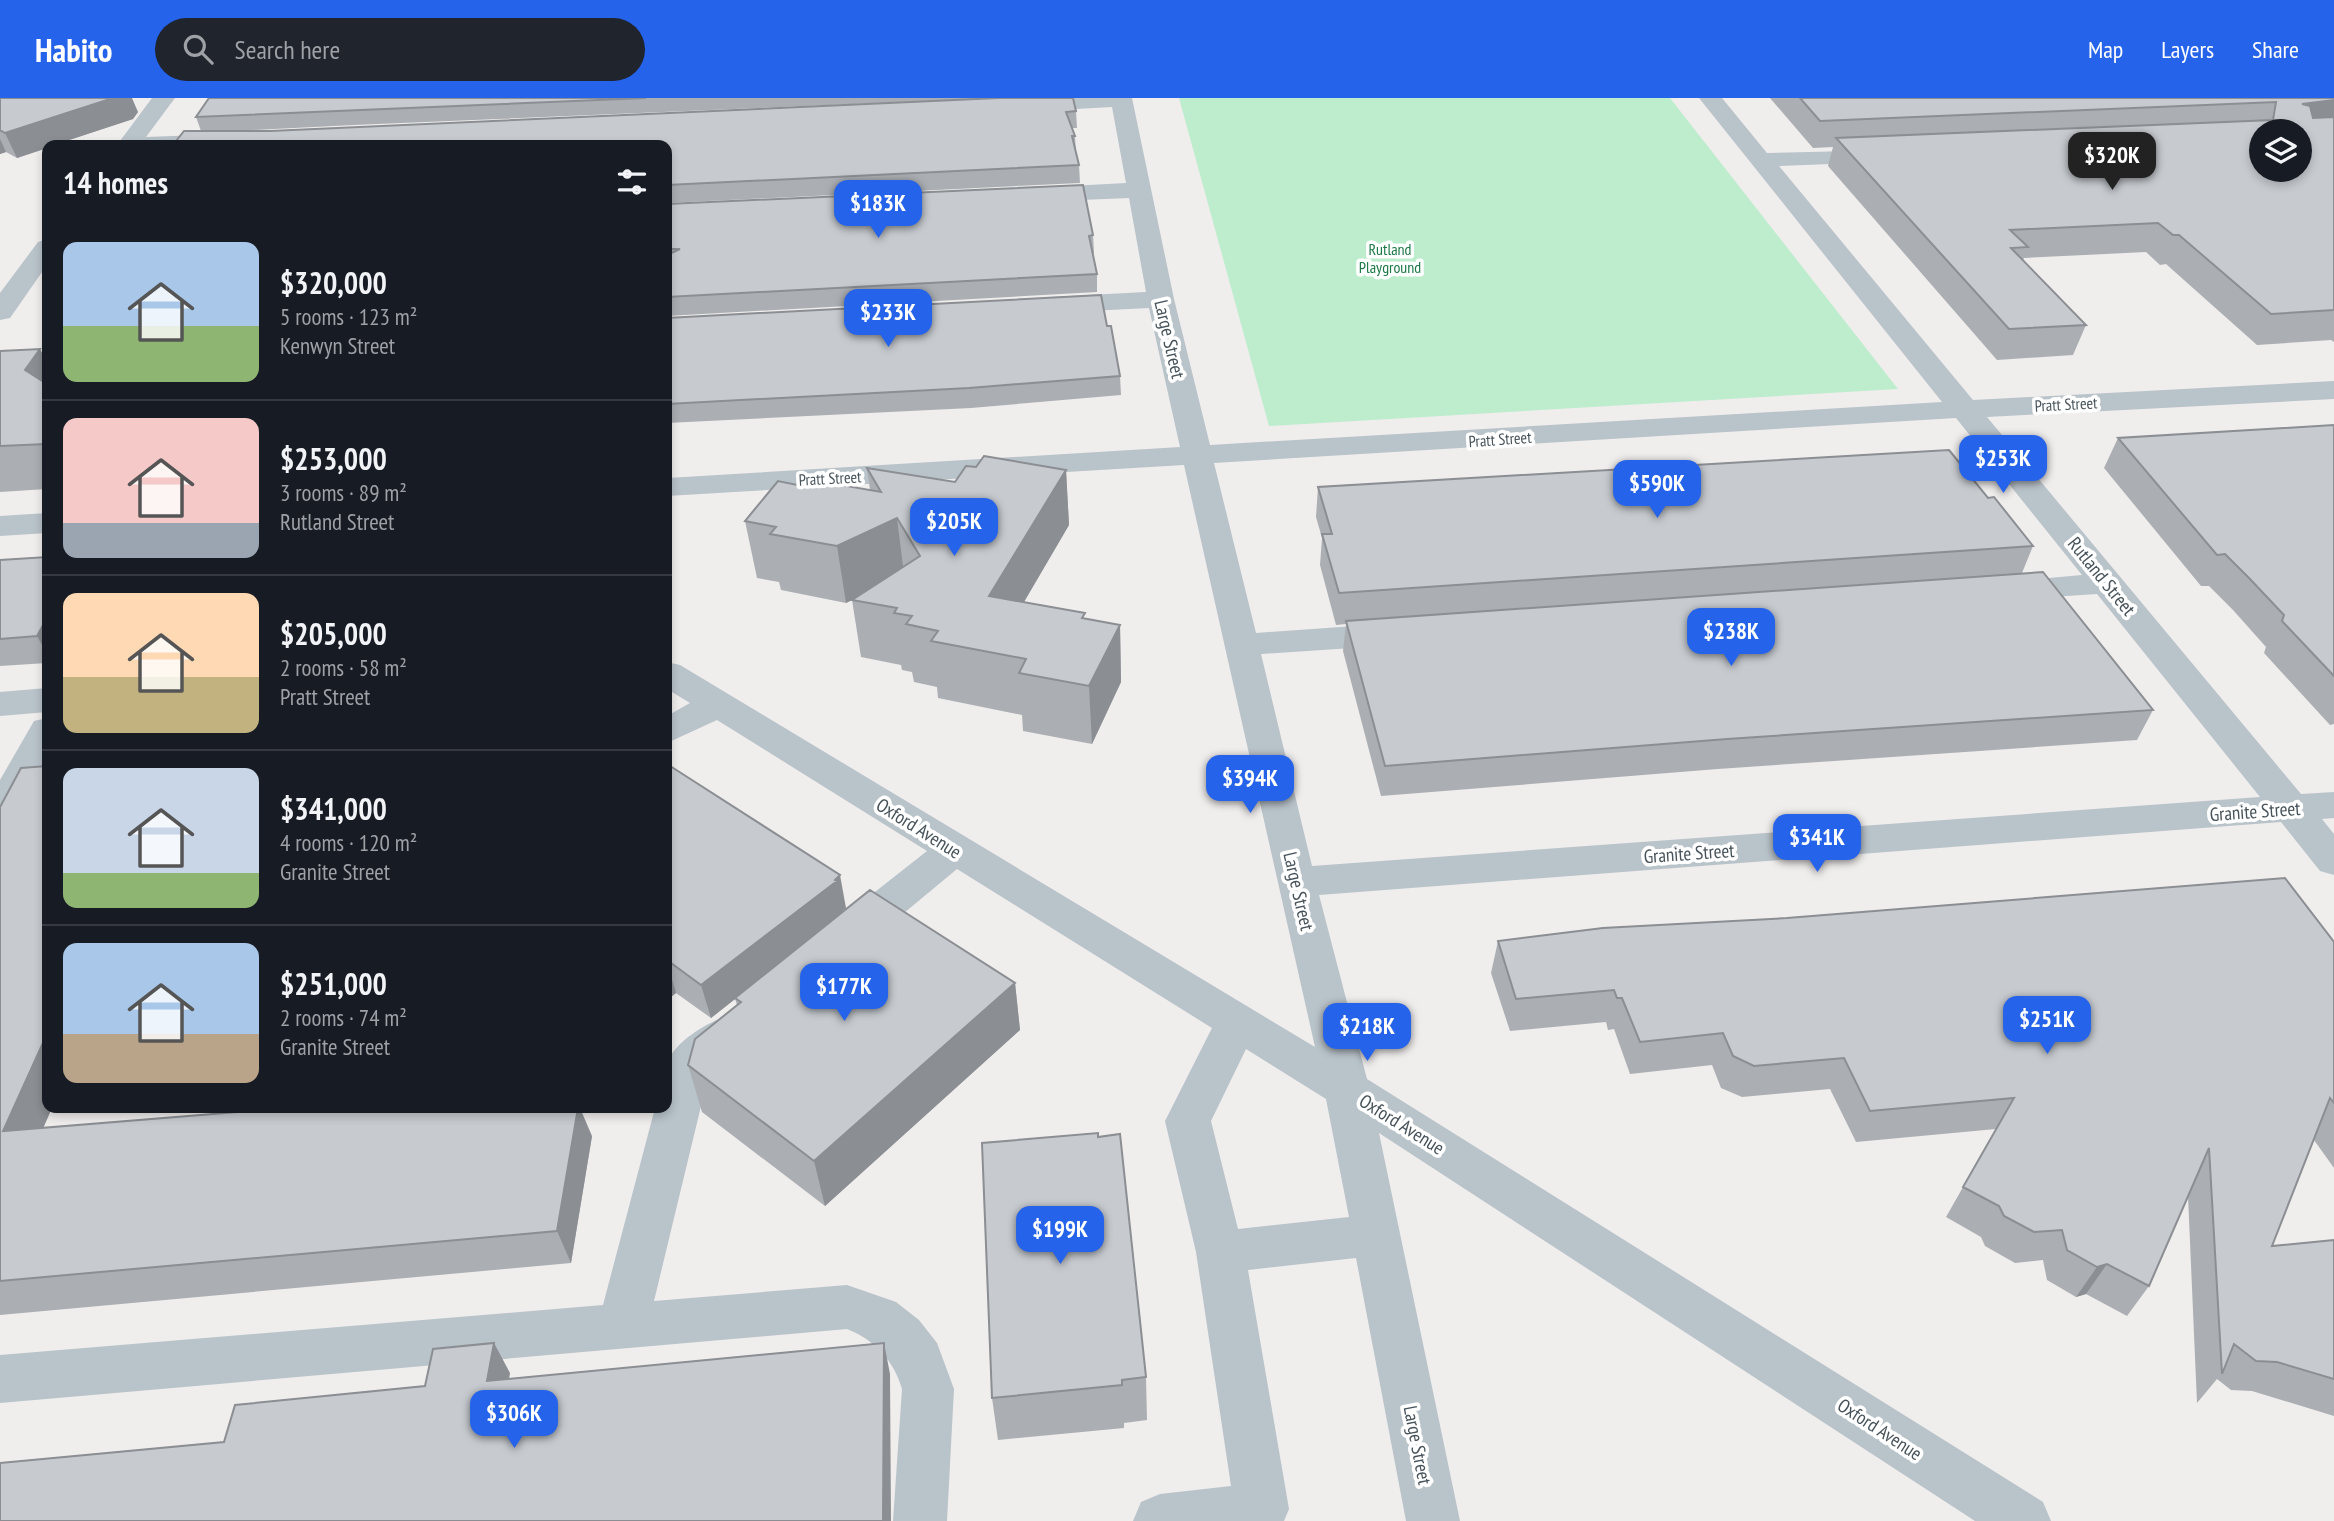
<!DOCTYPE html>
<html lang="en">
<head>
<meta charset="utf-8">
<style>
	:root { --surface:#171b24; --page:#20242c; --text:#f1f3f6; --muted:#9ea1a6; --line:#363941; --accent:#2563eb }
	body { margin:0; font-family:"PT Sans Narrow",sans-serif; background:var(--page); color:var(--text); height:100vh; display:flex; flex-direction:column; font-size:26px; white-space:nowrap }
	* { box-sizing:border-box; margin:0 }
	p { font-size:23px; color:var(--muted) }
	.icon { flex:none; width:38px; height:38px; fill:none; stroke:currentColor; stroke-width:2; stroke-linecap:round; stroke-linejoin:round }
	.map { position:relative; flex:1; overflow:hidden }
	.side { position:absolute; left:42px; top:42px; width:630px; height:973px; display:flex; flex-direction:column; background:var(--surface); border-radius:14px; box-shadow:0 4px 10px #0003 }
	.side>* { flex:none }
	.controls { position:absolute; left:2249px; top:21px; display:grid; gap:14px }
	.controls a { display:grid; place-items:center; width:63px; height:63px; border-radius:50%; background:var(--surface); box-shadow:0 4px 10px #0003; font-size:35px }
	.price { position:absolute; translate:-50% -60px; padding:0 16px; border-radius:14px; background:var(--accent); color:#fff; font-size:23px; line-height:46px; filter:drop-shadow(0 2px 4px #0008) }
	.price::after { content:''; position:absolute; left:50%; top:42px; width:21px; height:16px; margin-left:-10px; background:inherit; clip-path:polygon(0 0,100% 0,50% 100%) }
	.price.on { background:#222; color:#fff }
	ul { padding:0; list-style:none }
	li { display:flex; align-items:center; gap:21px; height:175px; padding:0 21px }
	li+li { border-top:2px solid var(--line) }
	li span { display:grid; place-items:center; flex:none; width:196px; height:140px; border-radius:14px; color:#555 }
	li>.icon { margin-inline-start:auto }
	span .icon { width:84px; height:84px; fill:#fffc; stroke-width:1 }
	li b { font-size:30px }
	h2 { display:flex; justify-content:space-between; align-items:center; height:84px; padding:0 21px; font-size:30px }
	header { display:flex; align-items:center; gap:42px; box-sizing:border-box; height:98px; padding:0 35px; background:var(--accent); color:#fff }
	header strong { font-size:33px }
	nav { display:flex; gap:38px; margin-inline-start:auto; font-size:24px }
	.search { width:490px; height:63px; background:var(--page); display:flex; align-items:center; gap:18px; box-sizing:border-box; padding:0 24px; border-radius:38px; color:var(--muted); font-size:26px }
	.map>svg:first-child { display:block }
	.green { fill:#bdedcd }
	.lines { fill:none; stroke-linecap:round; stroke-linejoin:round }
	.minor { fill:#b9c3ca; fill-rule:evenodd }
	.wall { fill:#abafb3; fill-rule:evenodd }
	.shaded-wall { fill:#8b8e92 }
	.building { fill:#c7cbd0; stroke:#8b8e92; stroke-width:2; fill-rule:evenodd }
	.labels { text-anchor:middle; stroke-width:7; stroke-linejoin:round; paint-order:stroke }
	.far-park-label { font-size:16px; fill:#1a7844; stroke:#fff }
	.far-street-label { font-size:16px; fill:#46525a; stroke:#fff }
	.street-label { font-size:19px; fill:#46525a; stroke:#fff }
</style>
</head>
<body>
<header>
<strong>Habito</strong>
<div class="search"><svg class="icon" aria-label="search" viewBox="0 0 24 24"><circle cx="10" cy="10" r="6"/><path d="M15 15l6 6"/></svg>Search here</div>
<nav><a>Map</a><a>Layers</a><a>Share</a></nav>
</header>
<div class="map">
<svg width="2334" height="1423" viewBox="0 0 2334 1423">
	<rect width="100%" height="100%" fill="#f0eded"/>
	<path class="green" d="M1179 0H1670L1898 291 1269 328Z"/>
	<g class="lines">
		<path class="minor" d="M152 0H175L146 39 228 36 236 38 240 43 237 47H117Z
			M1028 0H1132L1174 201 1210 347 1942 304 1699 0H1722L1767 55 1891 52 1895 57 1891 62 1883 64 1779 68 1973 302 2334 283V301L1987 319 2301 696 2334 694V720L2322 721 2334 736V777L2320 773 2281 724 1319 797 1367 981 2043 1404 2051 1423H1975L1379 1035 1460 1423H1406L1356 1160 1248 1172 1289 1411 1284 1423H1133L1141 1404 1160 1396 1231 1388 1196 1154 1165 1023 1212 930 957 771 863 849 848 853 833 849 827 838 833 827 927 753 717 622 667 645V618L690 605 667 591V564L680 567 1315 949 1184 367 667 398V380L1180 349 1149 210 1050 215 1040 213 1037 207 1040 201 1050 199 1146 194 1129 100 1032 104 1023 102 1020 97 1023 92 1032 90 1126 85 1112 9 1022 14 1011 7 1014 2ZM1956 320 2082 477 1993 485 1988 492 1993 499 2005 502 2097 496 2260 699 1312 768 1261 556 1397 547 1409 544 1414 536 1409 528 1397 525 1256 535 1214 365ZM1246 951 1326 1001 1349 1119 1238 1131 1211 1023Z
			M47 141V167L10 220 0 222V195L38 144Z
			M47 415V435L0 438V418Z
			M47 590V614L0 618V594Z
			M47 620V665L14 724 0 728V682L34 623Z
			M727 918 742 923 749 935 742 947 709 975 654 1203 847 1187 896 1204 919 1222 937 1245 954 1291 947 1423H893L902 1291C894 1263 875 1242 847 1231L0 1305V1257L603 1207 655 1010H667C667 996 663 978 667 965 674 944 708 924 727 918Z"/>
	</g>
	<path class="wall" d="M0 0 138 14 133 21 54 47H47V50L17 60 6 54 0 56Z
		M209 0H1073L1076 13 1077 30H1072L1075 38 1076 55 1079 67 1080 85 667 105V47L201 33 196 19ZM878 5 270 33H233L354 27Z
		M1770 0H2334V244L2331 242 2257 247 2166 166 2160 167 2146 154 2024 160 2023 162 2086 227 2073 257 1997 262 1828 68 1833 49 1813 50Z
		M667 106 1093 137 1094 155 1093 156 1097 176V194L667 218Z
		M667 220 1107 228 1120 278 1121 297 971 310 667 325Z
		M40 251 47 265V391L0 394V253Z
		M2334 327V626L2330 627 2264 555 2266 549 2233 512 2209 488H2201L2104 370 2118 340Z
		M976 369 1066 372 1069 427 1024 504 1085 520 1120 527 1121 584 1092 646 1023 633 1022 617 938 600 937 589 914 584 912 574 902 572 901 567 861 559 852 502 854 501 846 505 781 492 779 484 757 480 745 423 807 389 870 392 867 370 955 384Z
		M1318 389 1988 400 2033 448 2022 475 2153 612 2137 642 1718 671 1381 698 1343 553 1346 526 1336 527 1320 467 1322 440 1316 419Z
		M47 459V565L0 568V462Z
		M667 666 846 810 842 813 843 814 1015 885 1020 932 825 1108 702 1014 688 967 737 907 735 901 711 920 676 895 667 902Z
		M0 709 43 1030 592 1038 571 1165 0 1217Z
		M1498 843 2334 844V1070L2314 1042 2272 1148 2334 1142V1318L2252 1293 2231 1292 2217 1281 2197 1305 2188 1098 2149 1188 2127 1218 2086 1196 2076 1199 2047 1182 2043 1162 2015 1165 1985 1148 1981 1139 1946 1119 1996 1031 1856 1044 1830 991 1742 999 1721 990 1712 967 1630 976 1614 931 1608 932 1606 924 1510 933 1491 875Z
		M1146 1279 1147 1322 1124 1325V1330L998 1342 992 1300Z"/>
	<path class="shaded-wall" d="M113 0H132L138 14 133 21 54 47H47V50L17 60 5 35Z
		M2334 2V28L2289 33 2302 6Z
		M0 41 6 54 0 56Z
		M40 251 47 265V315L25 272Z
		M1066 372 1069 427 994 555 989 498Z
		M897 420 904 476 846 505 837 448Z
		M47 520V556L37 538Z
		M1120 527 1121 584 1092 646 1089 588Z
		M840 777 846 810 842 813 843 816 711 920 701 887Z
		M667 864 676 895 667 902Z
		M1015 885 1020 932 825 1108 814 1063Z
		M47 936V1010H52L28 1065 3 1033Z
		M578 1010H580L592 1038 571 1165 557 1133Z
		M2107 1166 2086 1196 2076 1199 2097 1169Z
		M494 1245 510 1275 504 1313 487 1283Z
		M884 1245 890 1276 891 1423H883Z"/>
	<path class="building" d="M0 0H113L5 35 0 32Z
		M209 0H646L196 19Z
		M999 0H1073L1076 13 1066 14 1075 38H1072L1079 67 667 87V47H173L184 33H270Z
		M1800 0H2334V2L2302 6 2310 8 2313 20 2334 19V212L2271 216 2179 137H2173L2158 125 2010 132 2028 149 2011 150 2086 227 2009 231 1836 40 2273 22 2276 4 1820 23ZM2261 33H2300V72H2261Z
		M1083 87 1093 137 1089 138 1097 176 667 199V157L680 151H667V106Z
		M1101 197 1107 228H1111L1120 278 969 290 667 306V220Z
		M40 251 25 272 47 286V346L0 348V253Z
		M2334 327V578L2282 523 2284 517 2249 480 2225 456 2217 457 2118 340Z
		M1949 352 1988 400 1994 399 2033 448 1339 495 1322 436H1332L1318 389Z
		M984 358 1066 372 989 498 1085 515 1082 520 1120 527 1089 588 1019 575 1026 561 931 543 938 533 906 526 912 518 894 515 897 510 852 502 920 458 897 420 837 448 770 436 776 429 745 423 778 383 807 389 812 382 881 394 867 370 955 384 966 368 976 369Z
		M47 459V520L37 538 0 541V462Z
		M2043 474 2153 612 1727 641 1385 668 1346 523Z
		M667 666 840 777 835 782 837 783 701 887 667 862Z
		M47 668V936L3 1033 288 1010H578L557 1133 0 1183V709L21 670Z
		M2285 780 2334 844V1005L2330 1000 2272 1148 2334 1142V1281L2277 1264 2256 1263 2234 1246 2222 1276 2209 1050 2149 1188 2107 1166 2097 1169 2067 1152 2062 1132 2034 1134 2004 1118 1999 1108 1963 1089 2014 1000 1870 1013 1844 960 1754 968 1733 958 1723 935 1640 944 1622 900H1617L1614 892 1516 901 1498 843 1603 830 1787 820Z
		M870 792 1015 885 814 1063 688 967 695 941 741 904 735 900Z
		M1098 1035V1039L1120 1036 1146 1279 1122 1282V1287L992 1300 982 1045Z
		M494 1245 487 1283 884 1245 883 1423H0V1365L224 1344 235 1307 425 1288 433 1251Z"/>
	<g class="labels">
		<g class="far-park-label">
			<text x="1390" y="157">Rutland<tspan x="1390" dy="18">Playground</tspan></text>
		</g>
		<g class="far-street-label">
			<text transform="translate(2066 306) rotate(-3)" y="6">Pratt Street</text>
			<text transform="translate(1500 341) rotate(-4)" y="6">Pratt Street</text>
			<text transform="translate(830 380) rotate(-3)" y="6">Pratt Street</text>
		</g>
		<g class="street-label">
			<text transform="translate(1170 241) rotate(77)" y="7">Large Street</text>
			<text transform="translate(2102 478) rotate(51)" y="7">Rutland Street</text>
			<text transform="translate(2255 713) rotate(-4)" y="7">Granite Street</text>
			<text transform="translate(919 730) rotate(32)" y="7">Oxford Avenue</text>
			<text transform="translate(1689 755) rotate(-4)" y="7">Granite Street</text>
			<text transform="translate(1299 793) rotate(77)" y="7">Large Street</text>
			<text transform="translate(1402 1026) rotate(32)" y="7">Oxford Avenue</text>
			<text transform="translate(1880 1331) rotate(33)" y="7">Oxford Avenue</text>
			<text transform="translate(1418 1347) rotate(79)" y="7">Large Street</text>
		</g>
	</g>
</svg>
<div class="controls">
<a><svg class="icon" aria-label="layers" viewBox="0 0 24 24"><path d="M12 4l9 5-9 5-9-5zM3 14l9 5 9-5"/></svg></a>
</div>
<b class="price on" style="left:2112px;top:94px">$320K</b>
<b class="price" style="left:878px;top:142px">$183K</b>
<b class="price" style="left:888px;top:251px">$233K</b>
<b class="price" style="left:2003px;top:397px">$253K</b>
<b class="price" style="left:1657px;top:422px">$590K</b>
<b class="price" style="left:954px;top:460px">$205K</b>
<b class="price" style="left:1731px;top:570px">$238K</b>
<b class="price" style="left:1250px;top:717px">$394K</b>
<b class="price" style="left:1817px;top:776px">$341K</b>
<b class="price" style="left:844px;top:925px">$177K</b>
<b class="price" style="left:2047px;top:958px">$251K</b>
<b class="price" style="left:1367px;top:965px">$218K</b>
<b class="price" style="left:1060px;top:1168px">$199K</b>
<b class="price" style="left:514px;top:1352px">$306K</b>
<section class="side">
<h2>14 homes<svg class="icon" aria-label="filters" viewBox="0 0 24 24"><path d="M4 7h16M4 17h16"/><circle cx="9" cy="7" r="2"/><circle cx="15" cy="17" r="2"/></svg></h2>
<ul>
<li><span style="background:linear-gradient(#a9c7e8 60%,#8fb573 0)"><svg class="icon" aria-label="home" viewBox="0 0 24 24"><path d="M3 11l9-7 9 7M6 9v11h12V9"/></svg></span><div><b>$320,000</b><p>5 rooms · 123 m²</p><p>Kenwyn Street</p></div></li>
<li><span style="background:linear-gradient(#f6c9c9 75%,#9aa5b1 0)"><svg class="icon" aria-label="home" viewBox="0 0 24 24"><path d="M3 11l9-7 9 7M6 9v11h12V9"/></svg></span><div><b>$253,000</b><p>3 rooms · 89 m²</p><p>Rutland Street</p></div></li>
<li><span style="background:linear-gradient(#ffd9b3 60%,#c2b280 0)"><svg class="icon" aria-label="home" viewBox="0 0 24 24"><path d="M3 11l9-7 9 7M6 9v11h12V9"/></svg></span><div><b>$205,000</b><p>2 rooms · 58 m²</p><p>Pratt Street</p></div></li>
<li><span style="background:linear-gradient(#c9d6e8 75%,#8fb573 0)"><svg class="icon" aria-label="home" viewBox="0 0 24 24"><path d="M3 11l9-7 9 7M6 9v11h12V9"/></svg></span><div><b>$341,000</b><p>4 rooms · 120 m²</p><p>Granite Street</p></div></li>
<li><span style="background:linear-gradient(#a9c7e8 65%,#b9a48a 0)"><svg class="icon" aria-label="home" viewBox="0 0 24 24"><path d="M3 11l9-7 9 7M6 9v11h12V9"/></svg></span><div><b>$251,000</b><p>2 rooms · 74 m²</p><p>Granite Street</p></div></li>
</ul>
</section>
</div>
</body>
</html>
